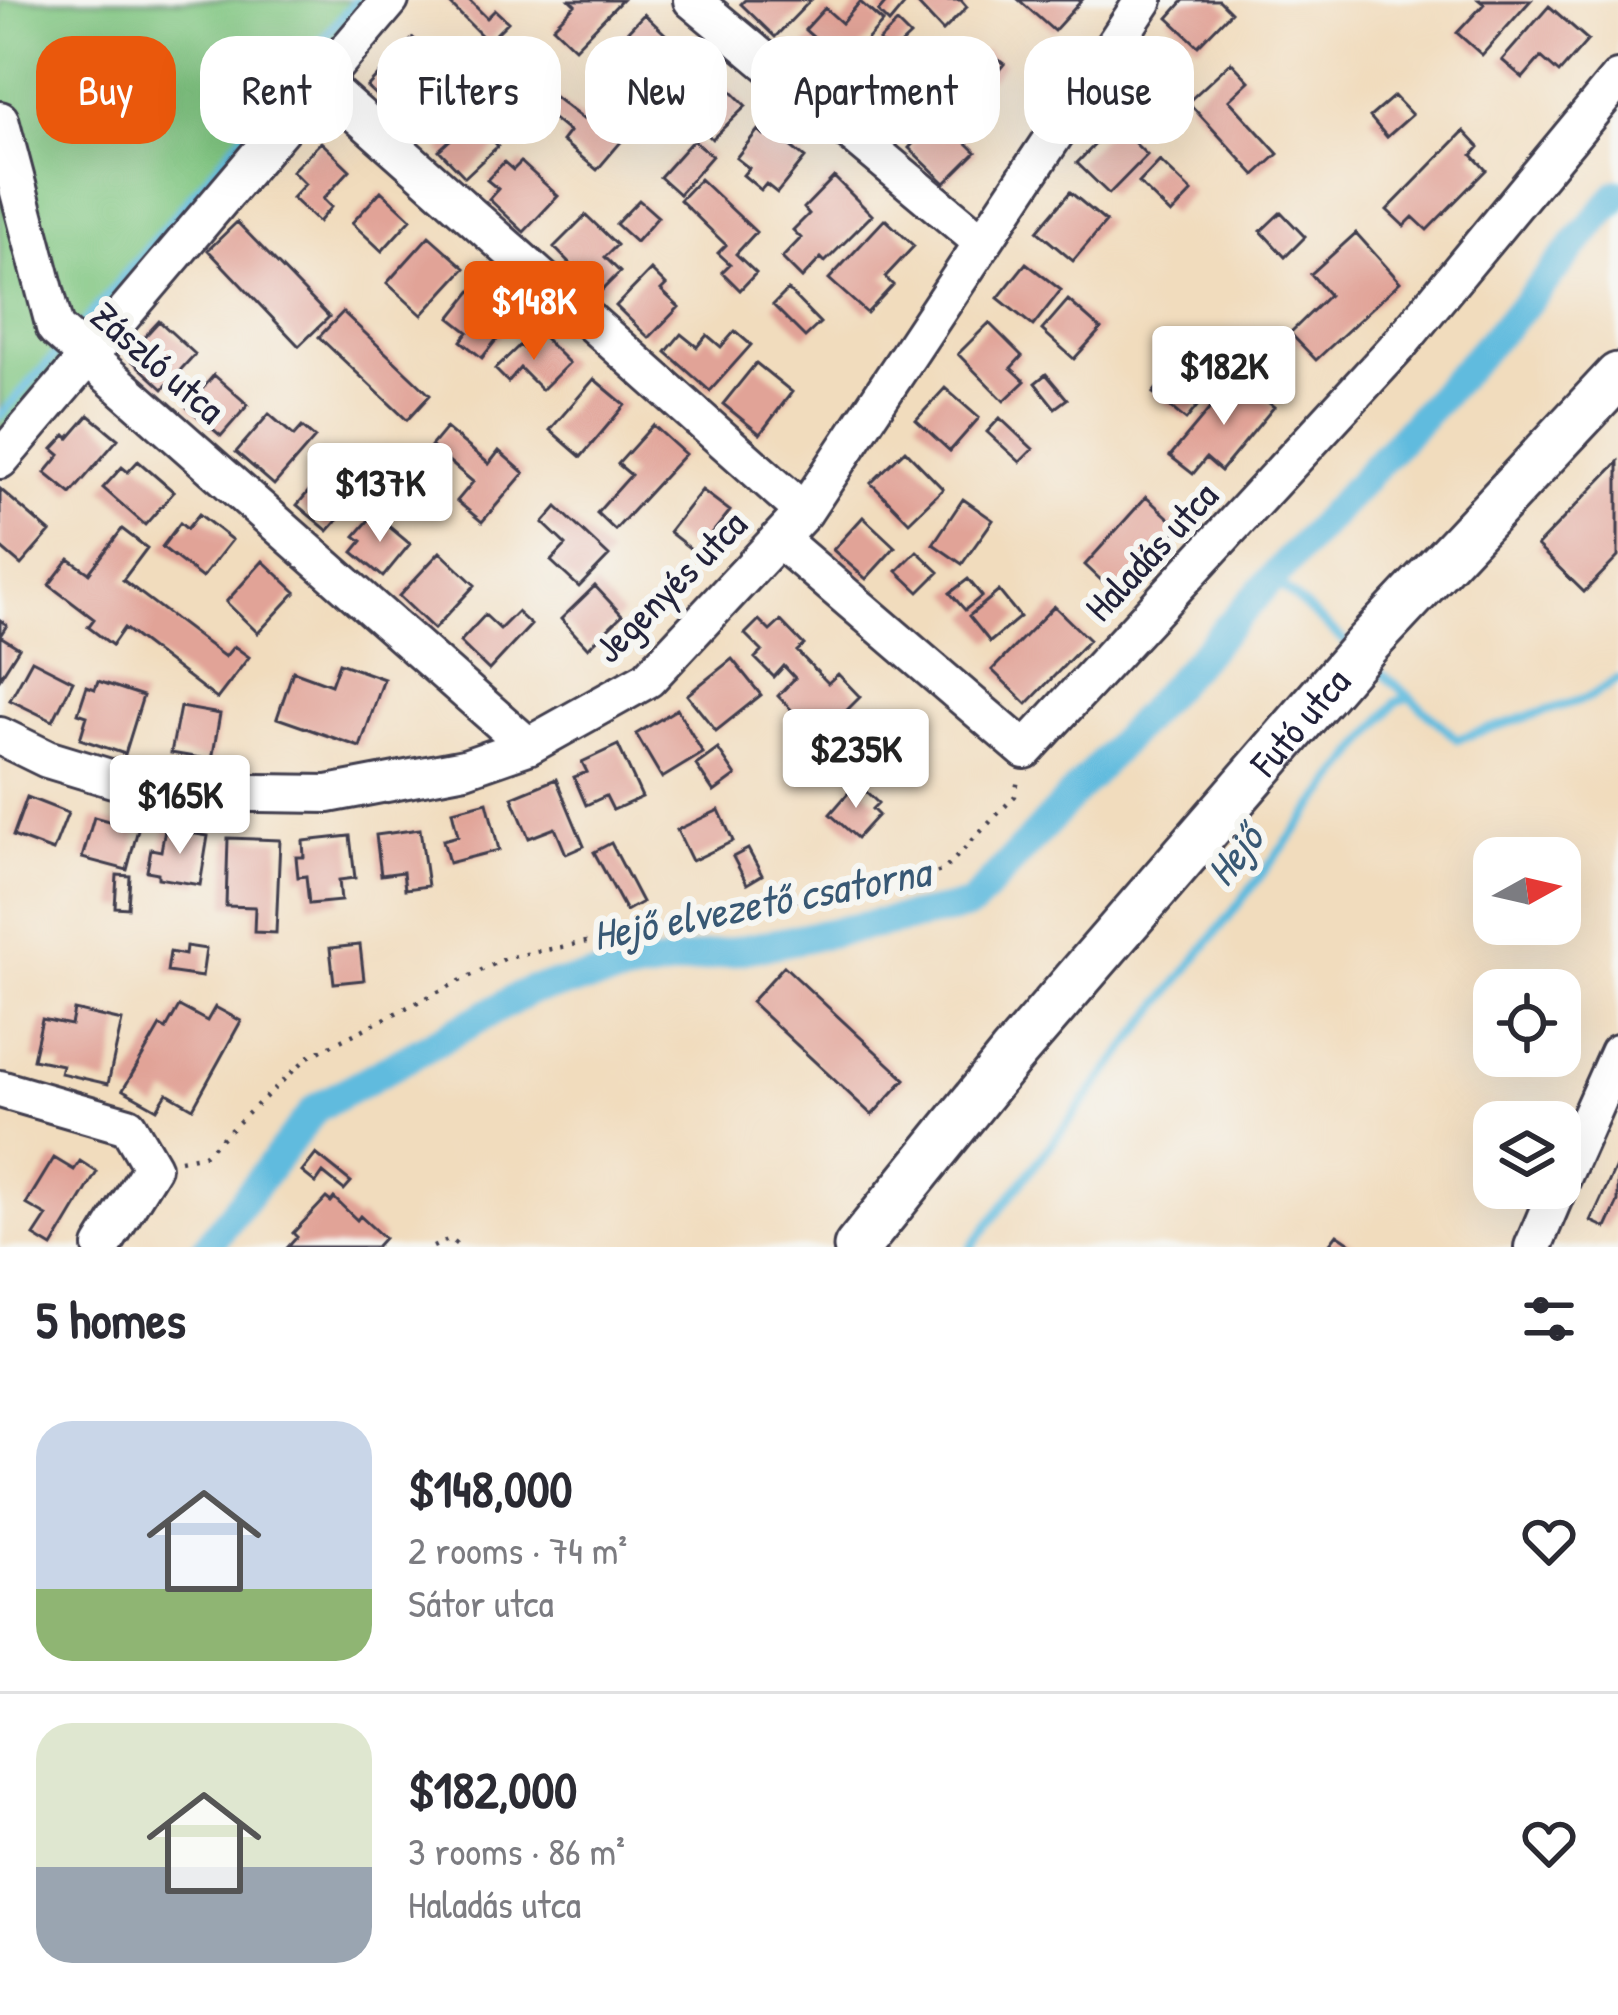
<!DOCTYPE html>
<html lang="en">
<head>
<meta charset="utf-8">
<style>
	:root { --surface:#fff; --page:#f2f2f3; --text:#2b2b33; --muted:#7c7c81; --line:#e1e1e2; --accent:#ea580c }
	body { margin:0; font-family:"Patrick Hand",sans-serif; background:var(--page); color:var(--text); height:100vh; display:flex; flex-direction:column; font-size:45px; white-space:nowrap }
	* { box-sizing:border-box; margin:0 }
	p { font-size:39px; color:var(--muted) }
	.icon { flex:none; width:66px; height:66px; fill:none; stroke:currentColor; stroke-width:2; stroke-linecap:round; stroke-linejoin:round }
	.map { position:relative; height:1247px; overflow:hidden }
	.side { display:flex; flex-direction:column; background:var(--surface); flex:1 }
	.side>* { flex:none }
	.hud { position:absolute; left:36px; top:36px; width:1548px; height:108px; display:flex; gap:24px }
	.needle { width:78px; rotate:82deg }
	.tools { position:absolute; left:1473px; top:837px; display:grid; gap:24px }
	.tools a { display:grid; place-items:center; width:108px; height:108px; border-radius:24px; background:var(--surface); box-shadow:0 12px 48px #0002; font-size:60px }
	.price { position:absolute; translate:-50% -102px; padding:0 27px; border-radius:12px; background:#fff; color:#222; font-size:39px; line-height:78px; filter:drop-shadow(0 3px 6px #0008) }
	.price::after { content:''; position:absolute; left:50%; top:72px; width:36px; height:27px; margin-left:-18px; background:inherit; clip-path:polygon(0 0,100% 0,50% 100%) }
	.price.on { background:var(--accent); color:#fff }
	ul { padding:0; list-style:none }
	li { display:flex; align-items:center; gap:36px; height:300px; padding:0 36px }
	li+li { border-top:3px solid var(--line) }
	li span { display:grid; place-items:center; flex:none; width:336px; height:240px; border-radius:36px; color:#555 }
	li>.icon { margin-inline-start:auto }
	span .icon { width:144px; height:144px; fill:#fffc; stroke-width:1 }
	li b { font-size:51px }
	h2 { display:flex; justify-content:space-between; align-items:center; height:144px; padding:0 36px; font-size:51px }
	.pill { padding:0 42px; border-radius:36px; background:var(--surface); box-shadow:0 12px 48px #0002; font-size:42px; line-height:108px }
	.pill.on { background:var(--accent); color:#fff }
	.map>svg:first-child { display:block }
	.green { fill:#80c681; stroke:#51745e; stroke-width:3 }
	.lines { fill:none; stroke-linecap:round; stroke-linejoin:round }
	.stream { stroke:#61bbde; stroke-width:9 }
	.canal { stroke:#61bbde; stroke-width:30 }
	.building { fill:#e1a397 }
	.minor-casing { stroke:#413e4e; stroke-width:42 }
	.major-casing { stroke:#413e4e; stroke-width:51 }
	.path { stroke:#413e4e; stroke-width:4.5; stroke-dasharray:3 9; stroke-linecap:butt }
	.minor { stroke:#fff; stroke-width:36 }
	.major { stroke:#fff; stroke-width:45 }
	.labels { text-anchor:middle; stroke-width:12; stroke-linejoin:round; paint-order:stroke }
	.street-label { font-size:39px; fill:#22223b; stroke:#f6f6f2 }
	.water-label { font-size:42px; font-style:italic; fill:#385874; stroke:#f6f6f2 }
</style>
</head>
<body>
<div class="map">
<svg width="1618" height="1247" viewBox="0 0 1618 1247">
	<rect width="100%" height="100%" fill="#f6f6f2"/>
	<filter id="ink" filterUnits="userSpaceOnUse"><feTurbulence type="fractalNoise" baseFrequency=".00833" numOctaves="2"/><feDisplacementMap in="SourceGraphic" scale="24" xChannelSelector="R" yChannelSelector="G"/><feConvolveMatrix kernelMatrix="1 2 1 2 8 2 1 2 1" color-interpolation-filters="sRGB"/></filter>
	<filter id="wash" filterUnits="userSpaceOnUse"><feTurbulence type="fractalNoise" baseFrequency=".004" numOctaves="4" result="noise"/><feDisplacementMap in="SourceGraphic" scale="48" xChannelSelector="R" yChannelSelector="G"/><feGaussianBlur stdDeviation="2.7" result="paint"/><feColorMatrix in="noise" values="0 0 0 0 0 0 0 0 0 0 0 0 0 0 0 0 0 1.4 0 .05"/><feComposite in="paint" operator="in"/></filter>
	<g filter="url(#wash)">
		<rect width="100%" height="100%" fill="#f1dcbd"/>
		<path class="green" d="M0 0H379L0 442Z"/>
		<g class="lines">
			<path class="stream" d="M79 329 356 0
				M0 416 59 351
				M1272 578 1351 647
				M1368 662 1410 697
				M971 1247 1396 702 1410 697 1457 739 1590 697 1618 679"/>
			<path class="canal" d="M207 1247 316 1108 531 990 970 906 1528 301 1618 194"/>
		</g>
		<g id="blocks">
			<path class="building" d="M446 0H469L487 18 495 10 508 22 488 42Z
				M570 0H622L575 48 553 27 575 5Z
				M745 0H811L775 37 741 4Z
				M888 0H898L904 5 889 23 878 12Z
				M914 0H961L967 7 943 31Z
				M1019 0H1082L1054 31Z
				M1184 0H1219L1231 12 1198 46 1168 18Z
				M1479 0H1531L1482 55 1457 33 1484 4Z
				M860 2 883 22 828 84 797 55 813 37 805 30 825 8 842 23Z
				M1549 6 1588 40 1559 73 1541 57 1523 78 1502 60Z
				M644 14 682 50 642 91 605 55Z
				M897 23 910 36 891 54 879 41Z
				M413 38 444 68 398 116 367 87Z
				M984 49 1004 64 991 80 972 65Z
				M1153 53 1189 82 1158 119 1123 90Z
				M1231 62 1249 81 1229 100 1278 154 1255 175 1188 102Z
				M879 71 912 104 885 132 852 98Z
				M715 75 746 106 712 139 682 109Z
				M552 95 583 119 600 100 632 129 597 170 562 141 569 132 541 109Z
				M1394 96 1412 115 1387 137 1370 117Z
				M473 100 493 121 483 130 498 146 465 177 439 150 450 140 441 130Z
				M939 116 976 152 945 183 909 148Z
				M1115 124 1147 155 1109 194 1077 163Z
				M769 129 805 158 777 193 766 184 761 190 743 175 749 168 736 158 758 130 764 135Z
				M1464 131 1479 147 1472 155 1486 170 1427 230 1413 217 1404 226 1387 210Z
				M693 140 712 156 679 194 660 177Z
				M321 142 350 170 323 199 331 207 318 222 292 198 305 184 292 171Z
				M1160 161 1192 192 1171 214 1139 183Z
				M504 162 513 170 521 162 558 196 524 232 489 199 498 189 487 180Z
				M834 177 872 215 825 262 821 258 802 278 782 258 801 238 793 230 809 214 804 208Z
				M700 179 756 232 736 254 756 273 740 290 722 272 730 264 718 253 726 245 680 200Z
				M381 191 411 219 382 251 352 223Z
				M1070 192 1106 222 1073 261 1037 231Z
				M639 200 658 217 636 242 616 224Z
				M1281 212 1305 237 1285 257 1261 231Z
				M586 215 617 245 605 257 620 272 599 293 554 247Z
				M885 219 914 246 885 277 893 285 867 313 829 279Z
				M237 222 329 317 299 346 208 250Z
				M1356 233 1400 282 1316 360 1290 333 1329 295 1311 274Z
				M429 236 465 268 422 315 387 283Z
				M1026 263 1061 290 1033 326 998 298Z
				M651 270 666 285 661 290 679 307 649 338 616 306Z
				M476 285 515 316 482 358 461 341 468 332 450 318Z
				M788 290 820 323 805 337 773 305Z
				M1068 300 1101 329 1074 359 1042 330Z
				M343 312 430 395 407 420 319 337Z
				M159 321 195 354 163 389 127 356Z
				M989 323 1022 356 1011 368 1025 381 1004 401 958 354Z
				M735 331 751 345 710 391 666 352 681 334 697 347 707 335 721 347Z
				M541 335 569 363 542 390 520 368 508 382 495 369 520 345 525 350Z
				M1184 355 1217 382 1186 420 1153 393Z
				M756 363 792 392 760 434 723 404Z
				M1046 374 1067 399 1055 408 1035 383Z
				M214 375 248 405 221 436 187 407Z
				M1237 376 1274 407 1221 471 1206 458 1193 474 1170 456Z
				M594 379 625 405 581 457 550 430Z
				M945 388 979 418 950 451 916 420Z
				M269 414 294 436 302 427 315 438 274 485 236 452Z
				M89 415 118 439 71 494 45 473 60 455 53 449 66 435 69 438Z
				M1000 418 1033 449 1020 462 987 432Z
				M653 425 685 454 615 530 597 513 631 475 618 464Z
				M446 428 489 464 499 451 524 473 482 522 457 501 473 482 431 446Z
				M905 450 943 489 909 522 871 483Z
				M138 461 174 492 145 525 103 488 122 467 128 472Z
				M1618 462V557L1584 592 1537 546Z
				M326 471 344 488 357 473 369 484 328 531 297 505Z
				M0 489 50 532 21 565 0 547Z
				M702 490 730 511 696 553 669 532Z
				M1146 497 1179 527 1118 596 1085 565Z
				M963 499 993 520 962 564 933 544Z
				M557 507 609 556 579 587 551 561 566 545 543 523Z
				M199 514 232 540 202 578 162 547 180 523 187 529Z
				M374 514 410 544 383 577 353 552 362 541 355 536Z
				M863 517 895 547 866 579 833 550Z
				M122 529 147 548 123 580 225 657 234 646 249 657 217 699 124 628 112 645 88 627 94 619 49 585 69 559 89 573Z
				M917 551 939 572 919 592 897 571Z
				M440 552 475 585 434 629 399 596Z
				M263 561 296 592 258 633 226 602Z
				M968 579 982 596 965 610 950 593Z
				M595 586 622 615 588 648 561 619Z
				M999 591 1020 617 990 642 969 616Z
				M1054 606 1089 640 1027 704 992 670Z
				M517 612 531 625 489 670 460 642 485 615 500 629Z
				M0 620 7 625 0 636 19 648 0 678Z
				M759 620 770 631 781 621 804 645 797 651 828 683 838 674 860 697 819 738 778 696 795 678 784 666 774 677 755 658 762 651 745 634Z
				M732 659 761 695 716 731 687 695Z
				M32 660 73 681 53 721 10 700Z
				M339 663 384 679 360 747 277 718 293 671 331 685Z
				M98 681 143 696 125 754 80 739 87 716 78 713 87 686 95 689Z
				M180 707 220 714 212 760 171 753Z
				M677 709 703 753 662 778 636 734Z
				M880 718 914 747 887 779 853 751Z
				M618 745 642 797 613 810 606 796 586 805 574 777 587 772 582 762Z
				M718 749 736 776 714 792 696 765Z
				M556 779 584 846 566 854 555 828 529 838 512 797Z
				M857 783 878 803 872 809 878 815 857 838 830 814Z
				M27 797 68 813 53 851 13 836Z
				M487 802 499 850 449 863 443 840 458 836 452 811Z
				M719 810 733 841 692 861 677 830Z
				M94 817 138 829 127 870 82 858Z
				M165 829 208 836 200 885 158 878V873L147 871 151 849 161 851Z
				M420 829 428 886 405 889 403 872 381 875 376 835Z
				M350 836 355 878 339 880 341 901 309 904 306 876 298 877 296 857H304L303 841Z
				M228 838 280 840 276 933 254 932 255 907 226 906Z
				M611 843 642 902 626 911 594 852Z
				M748 849 762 875 747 884 733 857Z
				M117 875 130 876 128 908 115 907Z
				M360 945 364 980 334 983 330 948Z
				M186 946 206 949 202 977 167 972 170 952 185 955Z
				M784 966 905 1079 872 1115 751 1002Z
				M179 1006 207 1021 215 1007 241 1021 193 1108 167 1093 157 1109 123 1090 160 1026 166 1029Z
				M74 1010 122 1021 108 1084 60 1073 62 1065 33 1059 42 1019 71 1025Z
				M316 1154 351 1182 344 1190 323 1173 316 1183 302 1172Z
				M54 1158 74 1170 80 1161 97 1172 52 1247 34 1236 47 1216 26 1204Z
				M1618 1162V1202L1606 1228 1591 1221Z
				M326 1198 331 1202 334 1198 357 1220 360 1216 384 1238 376 1247H288L297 1237 293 1233Z
				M1337 1234 1356 1247H1327Z"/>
		</g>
	</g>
	<g filter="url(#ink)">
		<use href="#blocks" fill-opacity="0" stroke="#413e4e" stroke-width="3"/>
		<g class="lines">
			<defs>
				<path id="minor" d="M692 0 983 243
					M322 83 804 512
					M0 120 55 328 528 746
					M0 460 390 0
					M779 539 1025 750 1398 346 1618 79
					M0 736 47 759 113 779 192 792 328 794 465 768 528 746 648 679 804 512 1144 0
					M0 1089 128 1126 152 1167 102 1247
					M1560 1183 1618 1053
					M1533 1247 1558 1188"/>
				<g id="major">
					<path id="s1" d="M857 1247 1011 1056 1367 644 1618 376"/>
				</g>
			</defs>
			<use href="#minor" class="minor-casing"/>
			<use href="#major" class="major-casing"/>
			<path class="path" d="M180 1160 204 1155 308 1057 506 958 943 871 1015 796 1018 779
				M433 1247 450 1239 460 1247"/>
			<use href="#minor" class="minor"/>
			<use href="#major" class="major"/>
		</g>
	</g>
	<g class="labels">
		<g class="street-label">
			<text transform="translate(158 362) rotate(41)" y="14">Zászló utca</text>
			<text transform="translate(1151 551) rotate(-47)" y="14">Haladás utca</text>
			<text transform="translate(670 586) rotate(-45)" y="14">Jegenyés utca</text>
			<text dy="14" stroke="none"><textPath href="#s1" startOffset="687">Futó utca</textPath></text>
		</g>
		<g class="water-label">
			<text transform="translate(1234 855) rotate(-52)" y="15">Hejő</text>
			<text transform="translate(761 903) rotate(-11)" y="15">Hejő elvezető csatorna</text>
		</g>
	</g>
</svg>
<div class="tools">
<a><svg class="needle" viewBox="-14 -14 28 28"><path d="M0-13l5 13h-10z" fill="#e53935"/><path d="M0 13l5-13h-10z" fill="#7c7c81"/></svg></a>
<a><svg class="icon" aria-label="locate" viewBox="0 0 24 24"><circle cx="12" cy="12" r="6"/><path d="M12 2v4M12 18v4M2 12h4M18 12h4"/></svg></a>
<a><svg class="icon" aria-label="layers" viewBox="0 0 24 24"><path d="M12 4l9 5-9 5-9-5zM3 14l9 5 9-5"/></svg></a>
</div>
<b class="price on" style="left:534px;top:363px">$148K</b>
<b class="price" style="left:1224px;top:428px">$182K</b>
<b class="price" style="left:380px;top:545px">$137K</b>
<b class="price" style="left:856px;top:811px">$235K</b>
<b class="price" style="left:180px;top:857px">$165K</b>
<div class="hud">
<a class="pill on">Buy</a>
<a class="pill">Rent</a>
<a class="pill">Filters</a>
<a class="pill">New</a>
<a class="pill">Apartment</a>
<a class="pill">House</a>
</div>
</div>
<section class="side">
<h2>5 homes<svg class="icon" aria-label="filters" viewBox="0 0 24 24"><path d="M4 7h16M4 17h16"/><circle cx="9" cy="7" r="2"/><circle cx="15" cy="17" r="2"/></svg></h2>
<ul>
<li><span style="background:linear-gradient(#c9d6e8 70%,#8fb573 0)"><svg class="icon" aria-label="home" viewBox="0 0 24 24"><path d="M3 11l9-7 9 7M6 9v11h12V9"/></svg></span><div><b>$148,000</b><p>2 rooms · 74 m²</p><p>Sátor utca</p></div><svg class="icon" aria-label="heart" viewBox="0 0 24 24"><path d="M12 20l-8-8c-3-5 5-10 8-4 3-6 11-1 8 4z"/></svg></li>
<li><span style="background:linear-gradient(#dfe7d0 60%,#9aa5b1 0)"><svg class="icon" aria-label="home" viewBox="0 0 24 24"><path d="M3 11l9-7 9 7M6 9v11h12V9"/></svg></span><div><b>$182,000</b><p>3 rooms · 86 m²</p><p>Haladás utca</p></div><svg class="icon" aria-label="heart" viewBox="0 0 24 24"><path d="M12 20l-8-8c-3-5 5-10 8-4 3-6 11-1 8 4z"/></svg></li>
</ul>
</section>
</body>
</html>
